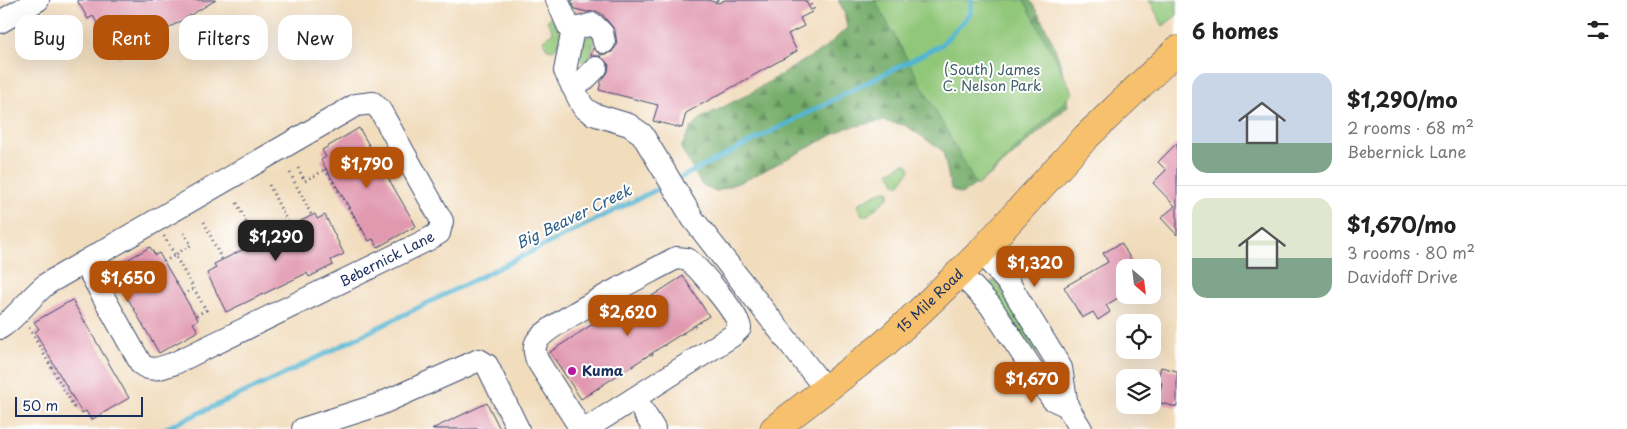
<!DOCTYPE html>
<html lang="en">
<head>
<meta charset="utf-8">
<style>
	:root { --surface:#fff; --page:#f6f6f6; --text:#222; --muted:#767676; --line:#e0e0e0; --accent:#b45309 }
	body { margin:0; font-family:"Playpen Sans",sans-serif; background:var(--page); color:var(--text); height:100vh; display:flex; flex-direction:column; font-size:19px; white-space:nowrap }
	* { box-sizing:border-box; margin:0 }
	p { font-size:16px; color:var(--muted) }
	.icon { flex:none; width:28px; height:28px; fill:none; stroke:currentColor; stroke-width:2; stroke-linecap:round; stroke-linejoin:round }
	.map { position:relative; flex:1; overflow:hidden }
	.details { display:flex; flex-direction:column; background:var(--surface); width:450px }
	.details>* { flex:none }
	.top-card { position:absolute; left:15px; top:15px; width:475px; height:45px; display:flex; gap:10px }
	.needle { width:32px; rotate:152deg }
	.controls { position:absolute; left:1116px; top:259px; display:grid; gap:10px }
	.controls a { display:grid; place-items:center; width:45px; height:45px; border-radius:10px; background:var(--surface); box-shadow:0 5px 20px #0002; font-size:25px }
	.scale { position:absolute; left:15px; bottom:12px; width:128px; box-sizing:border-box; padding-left:5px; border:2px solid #1b2f5e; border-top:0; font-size:14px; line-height:18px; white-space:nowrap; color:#1b2f5e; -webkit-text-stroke:4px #fff; paint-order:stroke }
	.price { position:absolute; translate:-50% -42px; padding:0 11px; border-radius:10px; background:var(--accent); color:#fff; font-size:16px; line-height:32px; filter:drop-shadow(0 1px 2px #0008) }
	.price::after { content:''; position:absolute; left:50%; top:30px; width:15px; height:11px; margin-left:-8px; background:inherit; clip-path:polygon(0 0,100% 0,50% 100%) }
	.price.current { background:#222; color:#fff }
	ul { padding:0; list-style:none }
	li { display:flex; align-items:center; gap:15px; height:125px; padding:0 15px }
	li+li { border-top:1px solid var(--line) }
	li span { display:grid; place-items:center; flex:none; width:140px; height:100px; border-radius:15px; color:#555 }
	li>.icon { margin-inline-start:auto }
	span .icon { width:60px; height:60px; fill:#fffc; stroke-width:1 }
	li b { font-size:21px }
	h2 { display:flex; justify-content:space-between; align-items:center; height:60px; padding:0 15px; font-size:21px }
	.pill { padding:0 18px; border-radius:15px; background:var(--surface); box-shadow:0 5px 20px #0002; font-size:18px; line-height:45px }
	.pill.current { background:var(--accent); color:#fff }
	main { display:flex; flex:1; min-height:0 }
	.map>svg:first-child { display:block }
	.grass { fill:url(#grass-tufts); stroke:#567b6c }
	.forest { fill:url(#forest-firs); stroke:#486e64 }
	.park { fill:#91c779; stroke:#567b6c }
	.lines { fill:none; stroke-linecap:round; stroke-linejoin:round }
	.stream { stroke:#52b5d1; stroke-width:5 }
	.building { fill:#e199b0 }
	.minor-casing { stroke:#3b496c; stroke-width:24 }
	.major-casing { stroke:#3b496c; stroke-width:29 }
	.path { stroke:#3b496c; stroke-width:3; stroke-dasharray:1 4; stroke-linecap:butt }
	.minor { stroke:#fff; stroke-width:22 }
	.major { stroke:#f7c06c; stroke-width:28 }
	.poi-dot { fill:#b5179e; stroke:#fff; stroke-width:2 }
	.labels { text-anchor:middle; stroke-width:4; stroke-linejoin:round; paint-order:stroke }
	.park-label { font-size:14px; fill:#3e5d66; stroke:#fff }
	.street-label { font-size:14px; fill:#1b2f5e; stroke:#fff }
	.poi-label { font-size:14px; font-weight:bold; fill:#1b2f5e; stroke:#fff; text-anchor:start }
	.water-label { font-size:15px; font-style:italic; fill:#2e5e86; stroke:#fff }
</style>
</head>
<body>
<main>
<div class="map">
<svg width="1177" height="429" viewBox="0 0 1177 429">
	<defs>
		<pattern id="grass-tufts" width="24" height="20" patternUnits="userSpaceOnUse" patternTransform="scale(1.25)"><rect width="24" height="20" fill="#91c779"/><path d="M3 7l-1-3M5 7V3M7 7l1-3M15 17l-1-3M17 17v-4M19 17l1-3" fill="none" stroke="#76a266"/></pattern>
		<pattern id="forest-firs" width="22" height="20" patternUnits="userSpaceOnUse" patternTransform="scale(1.25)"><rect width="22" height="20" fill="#74ac69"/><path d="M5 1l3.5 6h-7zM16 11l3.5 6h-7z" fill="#5e8c5a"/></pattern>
	</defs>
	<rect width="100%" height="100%" fill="#fff"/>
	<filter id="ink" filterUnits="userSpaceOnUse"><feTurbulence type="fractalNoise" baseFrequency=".02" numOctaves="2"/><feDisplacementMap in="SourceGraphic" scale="10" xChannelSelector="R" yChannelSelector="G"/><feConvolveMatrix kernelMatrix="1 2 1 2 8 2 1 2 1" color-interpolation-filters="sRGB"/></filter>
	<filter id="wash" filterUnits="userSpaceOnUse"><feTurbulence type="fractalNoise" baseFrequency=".0096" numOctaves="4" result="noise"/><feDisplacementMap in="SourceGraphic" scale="20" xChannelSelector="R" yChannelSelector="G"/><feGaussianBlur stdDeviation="1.12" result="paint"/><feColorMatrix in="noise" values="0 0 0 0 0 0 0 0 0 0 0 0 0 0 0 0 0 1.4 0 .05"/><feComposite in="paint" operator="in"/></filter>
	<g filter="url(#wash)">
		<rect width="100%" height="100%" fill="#f1dcbc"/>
		<path class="grass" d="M550 17 562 35 558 46 553 50 547 49 543 40 553 32 547 21Z
			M593 35 595 40 588 66C576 60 580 49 585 39Z
			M904 163 909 165 910 170 900 184 896 185 889 172Z
			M884 190 889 191V197L868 215H862L858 208 859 203Z
			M992 281H996L1039 350 1032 354 987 286Z"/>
		<path class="forest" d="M838 0H1030C1050 31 1066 68 1068 106L992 174 961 194 951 189 943 151 905 125 882 121 846 128 750 178 715 192 701 184 681 148 690 129 701 118 747 95 825 48 847 28 844 11Z"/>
		<path class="park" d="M875 0H1024L1073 93 977 186Z
			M1149 0H1177V15L1163 26Z"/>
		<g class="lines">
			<path class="stream" d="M676 180 941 45 971 13V0
				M164 429 278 377 666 185"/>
		</g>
		<g id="blocks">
			<path class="building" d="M77 0H216L118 58 93 16 88 19Z
				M571 0H707L719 3 724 0H805L812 12 800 18 804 26 788 34 797 51 686 113 682 128 653 121 658 105 599 90 601 82 608 72 609 65 600 56H591L593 48 601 55 612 52 617 45 615 30 602 14 596 11 587 12 575 9Z
				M359 128 416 226 378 247 373 239 369 241 321 160 326 157 322 150Z
				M1177 143V235L1161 218 1175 206 1153 183 1166 170 1158 162Z
				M315 214 317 219 325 215 344 254 331 260 333 265 309 277 307 273 226 312 207 273 216 268 214 264Z
				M1121 243 1136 268H1125V294L1106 305 1110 312 1098 320 1093 312 1082 318 1064 287 1108 262 1103 253Z
				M150 247 155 255 159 253 198 320 193 323 198 331 159 353 111 269Z
				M683 276 709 316 581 399 550 352 605 316 610 323Z
				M72 300 129 398 91 420 86 411 82 413 35 332 39 329 34 322Z
				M1161 367 1177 371V407L1157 402 1162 383 1157 381Z
				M487 403 500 429H432Z"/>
		</g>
	</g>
	<g filter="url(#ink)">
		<use href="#blocks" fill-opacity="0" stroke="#3b496c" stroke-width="1"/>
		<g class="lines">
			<defs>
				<path id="minor" d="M557 0 572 34 565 71 583 107 593 114 629 125 642 134 693 219 826 390
					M0 22 38 0
					M571 30 593 24 602 33 604 42
					M572 86 585 79 596 68
					M981 252 1010 285 1061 368 1067 406 1081 429
					M960 273 990 305 1052 399 1067 406
					M0 328C19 316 30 296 48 283L356 105 373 103 380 110 442 221 439 233 429 239 175 363C163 367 152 373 141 364L84 262
					M635 398 654 429
					M303 429 378 405 479 360 487 365 518 429
					M581 429 537 360C535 353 533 348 537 341 548 323 651 272 676 258L687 259C698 267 741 317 740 328L732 336 586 429"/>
				<g id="major">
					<path id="s1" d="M774 429 883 345 920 311 981 252 1086 137 1177 50"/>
				</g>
			</defs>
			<use href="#minor" class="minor-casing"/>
			<use href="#major" class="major-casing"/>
			<path class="path" d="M717 0 719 3
				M808 0 814 10
				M298 168 305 181 326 169
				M325 169 364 233
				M290 173 312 216
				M269 185 290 227
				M237 203 256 243
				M204 222 222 260
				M164 236 206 310 195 316
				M164 262 191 245 184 233
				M183 295 193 289
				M700 322 702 324
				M695 326 696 328
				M29 328 74 407 77 405
				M683 333 684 335
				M664 345 665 347
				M652 354 653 355
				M645 357 647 359
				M633 366 634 368
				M612 379 613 381
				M598 388 599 390
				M591 393 592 395"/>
			<use href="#minor" class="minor"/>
			<use href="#major" class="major"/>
		</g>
	</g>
	<circle class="poi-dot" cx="572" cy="371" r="5"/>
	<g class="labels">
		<g class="park-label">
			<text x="992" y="75">(South) James<tspan x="992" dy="16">C. Nelson Park</tspan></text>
		</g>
		<g class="street-label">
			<text transform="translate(387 259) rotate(-27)" y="5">Bebernick Lane</text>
			<text dy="5" stroke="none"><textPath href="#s1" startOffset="202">15 Mile Road</textPath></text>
		</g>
		<g class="poi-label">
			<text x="582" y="376">Kuma</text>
		</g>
		<g class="water-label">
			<text transform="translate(574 217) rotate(-26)" y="5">Big Beaver Creek</text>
		</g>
	</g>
</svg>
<div class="controls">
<a><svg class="needle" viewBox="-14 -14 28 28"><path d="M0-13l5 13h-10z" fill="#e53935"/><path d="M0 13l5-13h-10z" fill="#767676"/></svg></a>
<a><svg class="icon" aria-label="locate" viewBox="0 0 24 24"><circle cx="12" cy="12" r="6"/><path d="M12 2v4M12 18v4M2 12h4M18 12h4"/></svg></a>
<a><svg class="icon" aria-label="layers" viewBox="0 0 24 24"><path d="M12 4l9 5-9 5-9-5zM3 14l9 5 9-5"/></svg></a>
</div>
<div class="scale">50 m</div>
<b class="price" style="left:367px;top:189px">$1,790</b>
<b class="price current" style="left:276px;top:262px">$1,290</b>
<b class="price" style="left:1035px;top:288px">$1,320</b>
<b class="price" style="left:128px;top:303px">$1,650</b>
<b class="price" style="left:628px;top:337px">$2,620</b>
<b class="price" style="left:1032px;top:404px">$1,670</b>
<div class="top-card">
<a class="pill">Buy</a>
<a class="pill current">Rent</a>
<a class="pill">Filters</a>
<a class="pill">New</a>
</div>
</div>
<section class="details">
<h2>6 homes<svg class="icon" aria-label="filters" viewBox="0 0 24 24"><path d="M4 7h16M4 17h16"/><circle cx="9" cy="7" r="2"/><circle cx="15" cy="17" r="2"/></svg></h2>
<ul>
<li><span style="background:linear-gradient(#c9d6e8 70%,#7fa58c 0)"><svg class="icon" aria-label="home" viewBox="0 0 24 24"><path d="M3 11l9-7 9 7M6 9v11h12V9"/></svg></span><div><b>$1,290/mo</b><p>2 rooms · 68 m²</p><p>Bebernick Lane</p></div></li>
<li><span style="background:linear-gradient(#dfe7d0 60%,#7fa58c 0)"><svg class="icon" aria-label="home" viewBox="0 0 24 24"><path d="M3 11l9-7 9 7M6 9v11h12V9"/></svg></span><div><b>$1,670/mo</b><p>3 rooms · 80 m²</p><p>Davidoff Drive</p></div></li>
</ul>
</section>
</main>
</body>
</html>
